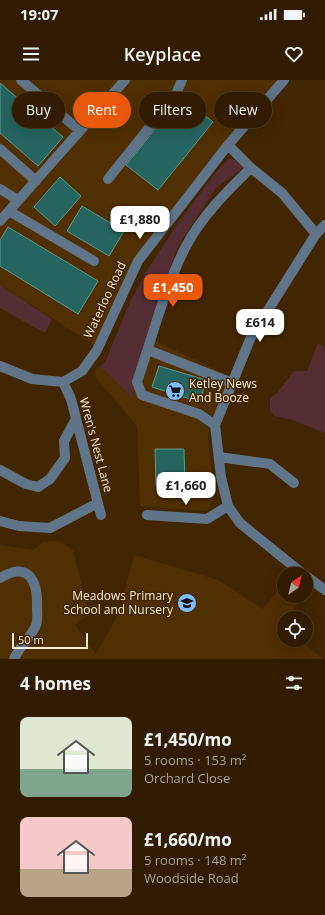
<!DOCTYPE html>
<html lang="en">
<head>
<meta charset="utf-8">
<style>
	:root { --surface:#321c01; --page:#3d2910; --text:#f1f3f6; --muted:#a8a199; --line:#4d3a23; --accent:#ea580c }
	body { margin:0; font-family:"Open Sans",sans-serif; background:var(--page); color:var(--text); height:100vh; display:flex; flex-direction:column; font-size:15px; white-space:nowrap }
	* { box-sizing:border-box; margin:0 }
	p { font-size:13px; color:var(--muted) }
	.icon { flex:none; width:22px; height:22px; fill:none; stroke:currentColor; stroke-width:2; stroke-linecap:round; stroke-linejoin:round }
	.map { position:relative; height:579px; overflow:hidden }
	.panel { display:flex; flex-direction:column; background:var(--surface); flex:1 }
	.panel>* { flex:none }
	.banner { position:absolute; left:12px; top:12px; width:301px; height:36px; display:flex; gap:8px }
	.needle { width:26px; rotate:34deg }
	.controls { position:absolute; left:277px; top:487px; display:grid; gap:8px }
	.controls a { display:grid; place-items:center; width:36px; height:36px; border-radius:50%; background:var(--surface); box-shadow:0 4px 16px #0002,0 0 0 1px var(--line); font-size:20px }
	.scale { position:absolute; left:12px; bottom:10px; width:76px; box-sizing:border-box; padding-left:4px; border:2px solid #fcead7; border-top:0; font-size:11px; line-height:14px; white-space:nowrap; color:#fcead7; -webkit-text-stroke:3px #422601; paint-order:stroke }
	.price { position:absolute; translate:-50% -34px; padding:0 9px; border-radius:8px; background:#fff; color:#222; font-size:13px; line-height:26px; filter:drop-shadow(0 1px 2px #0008) }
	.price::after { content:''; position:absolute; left:50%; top:24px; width:12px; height:9px; margin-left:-6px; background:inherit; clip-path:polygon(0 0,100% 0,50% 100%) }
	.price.current { background:var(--accent); color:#fff }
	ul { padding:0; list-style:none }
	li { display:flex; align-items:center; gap:12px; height:100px; padding:0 20px }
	li span { display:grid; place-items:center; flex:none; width:112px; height:80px; border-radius:8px; color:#555 }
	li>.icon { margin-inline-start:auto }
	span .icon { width:48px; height:48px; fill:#fffc; stroke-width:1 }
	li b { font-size:17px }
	h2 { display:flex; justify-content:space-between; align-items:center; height:48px; padding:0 20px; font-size:17px }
	.tag { padding:0 14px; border-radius:18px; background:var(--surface); box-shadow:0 4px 16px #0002,0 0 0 1px var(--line); font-size:14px; line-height:36px }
	.tag.current { background:var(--accent); color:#fff }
	.status { display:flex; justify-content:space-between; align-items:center; height:28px; padding:0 20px; background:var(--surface); direction:ltr }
	.status svg { height:11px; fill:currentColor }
	header { display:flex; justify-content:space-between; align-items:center; height:52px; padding:0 20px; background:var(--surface); font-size:18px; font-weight:600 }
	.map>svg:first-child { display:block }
	.built { fill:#502f00 }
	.green { fill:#552d35 }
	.building { fill:#26645f; stroke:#5c9993 }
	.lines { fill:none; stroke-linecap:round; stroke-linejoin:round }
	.minor { stroke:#607589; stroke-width:10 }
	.labels { text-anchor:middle; stroke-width:3; stroke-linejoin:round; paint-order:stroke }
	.street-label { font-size:12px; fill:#fcead7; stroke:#422601 }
	.poi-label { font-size:12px; fill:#fcead7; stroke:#422601; text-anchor:start }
</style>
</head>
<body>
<div class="status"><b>19:07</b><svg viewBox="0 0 49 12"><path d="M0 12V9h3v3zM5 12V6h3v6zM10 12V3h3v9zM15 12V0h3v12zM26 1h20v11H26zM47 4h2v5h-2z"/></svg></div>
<header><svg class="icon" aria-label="menu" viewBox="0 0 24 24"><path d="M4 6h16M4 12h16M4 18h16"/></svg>Keyplace<svg class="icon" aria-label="heart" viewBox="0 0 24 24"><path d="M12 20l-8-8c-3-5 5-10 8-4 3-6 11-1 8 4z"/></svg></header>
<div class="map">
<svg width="325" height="579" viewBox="0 0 325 579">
	<rect width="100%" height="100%" fill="#422601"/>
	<path class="built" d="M0 0H277L148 161 96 266 0 205Z
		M146 256 231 297 213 334 208 353 214 417 207 431 140 426 137 346 92 293 100 286 132 318Z
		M58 461 73 470 89 534 75 545 96 574 119 533 134 475 218 500 263 529 284 503V516H303L287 538H284V543L281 547 284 549V560H299L324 579H0V465L33 470 43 462Z"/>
	<path class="green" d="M229 78 237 81 243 88 216 108 178 166 146 256 132 318 100 286 105 282 130 222 147 190 178 143 217 91Z
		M0 205 52 239 45 253 0 228Z
		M318 263 325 268V353L290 339 274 336 270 331V318L277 313 294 291H307Z"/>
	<path class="building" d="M0 3 63 57 38 86 0 53Z
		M181 17 213 42 158 110 126 85Z
		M60 97 81 116 55 146 34 127Z
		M82 126 124 151 109 176 67 151Z
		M8 147 98 201 78 234 0 186V160Z
		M159 286 206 300 200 322 152 307Z
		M155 369H184L185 405 156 406Z"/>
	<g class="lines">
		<path class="minor" d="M21 0 80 51
			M228 65 251 88 282 113 316 154 251 257 215 345 221 397 228 426 240 443 303 494
			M0 69 36 101
			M108 99 176 14 182 0
			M0 109 18 120
			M9 131 94 181
			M0 141 125 0
			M316 154 325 145
			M148 270 232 303
			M0 286 32 299 63 302 82 291 97 270 138 181 228 65 284 0
			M63 302 71 319 101 435
			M215 345 199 334 142 315 137 302C152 258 164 210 185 168 201 137 226 112 251 88
			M219 377 270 384 294 403
			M0 390 26 404 38 407 50 399 65 378 64 361 76 339
			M147 435 207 439 228 426
			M0 441 19 446 50 448 98 423
			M306 496 325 510
			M0 498C28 481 38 500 37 527 37 532 38 540 36 545 31 558 19 566 14 579"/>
	</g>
	<defs>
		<symbol id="supermarket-disc" viewBox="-11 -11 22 22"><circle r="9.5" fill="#7ebdf9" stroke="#422601"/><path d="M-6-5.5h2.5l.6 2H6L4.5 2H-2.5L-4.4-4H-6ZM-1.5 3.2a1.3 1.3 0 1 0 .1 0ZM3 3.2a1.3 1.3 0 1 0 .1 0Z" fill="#111"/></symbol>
		<symbol id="school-disc" viewBox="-11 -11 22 22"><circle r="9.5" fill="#7ebdf9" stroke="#422601"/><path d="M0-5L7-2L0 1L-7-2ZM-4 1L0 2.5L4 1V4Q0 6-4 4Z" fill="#111"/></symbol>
	</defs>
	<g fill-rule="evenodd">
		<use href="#supermarket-disc" x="164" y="300" width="22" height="22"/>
		<use href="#school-disc" x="176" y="512" width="22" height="22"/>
	</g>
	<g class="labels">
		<g class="street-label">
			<text transform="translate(105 220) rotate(-65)" y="4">Waterloo Road</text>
			<text transform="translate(96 365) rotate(75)" y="4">Wren's Nest Lane</text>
		</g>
		<g class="poi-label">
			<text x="189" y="308">Ketley News<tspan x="189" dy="14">And Booze</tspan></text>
			<text x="173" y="520" text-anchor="end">Meadows Primary<tspan x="173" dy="14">School and Nursery</tspan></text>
		</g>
	</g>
</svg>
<div class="controls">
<a><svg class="needle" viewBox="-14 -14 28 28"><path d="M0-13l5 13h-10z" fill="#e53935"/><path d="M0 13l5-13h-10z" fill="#a8a199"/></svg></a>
<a><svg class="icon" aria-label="locate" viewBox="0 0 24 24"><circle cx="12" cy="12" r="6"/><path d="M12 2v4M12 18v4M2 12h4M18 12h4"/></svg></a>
</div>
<div class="scale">50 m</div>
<b class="price" style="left:140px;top:160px">£1,880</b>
<b class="price current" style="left:173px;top:228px">£1,450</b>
<b class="price" style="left:260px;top:263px">£614</b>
<b class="price" style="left:186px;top:426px">£1,660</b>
<div class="banner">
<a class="tag">Buy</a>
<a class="tag current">Rent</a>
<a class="tag">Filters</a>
<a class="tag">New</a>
</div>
</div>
<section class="panel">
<h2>4 homes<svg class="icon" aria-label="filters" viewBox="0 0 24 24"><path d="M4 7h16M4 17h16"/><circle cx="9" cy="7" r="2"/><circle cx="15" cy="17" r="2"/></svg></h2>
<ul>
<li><span style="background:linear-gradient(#dfe7d0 65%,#7fa58c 0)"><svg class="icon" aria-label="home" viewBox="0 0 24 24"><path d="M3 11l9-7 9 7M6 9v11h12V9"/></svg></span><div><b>£1,450/mo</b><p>5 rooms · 153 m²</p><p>Orchard Close</p></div></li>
<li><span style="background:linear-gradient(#f6c9c9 65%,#b9a48a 0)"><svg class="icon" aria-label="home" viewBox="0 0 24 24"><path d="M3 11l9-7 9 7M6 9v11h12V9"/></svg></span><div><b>£1,660/mo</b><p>5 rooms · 148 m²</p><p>Woodside Road</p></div></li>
</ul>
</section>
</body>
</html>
